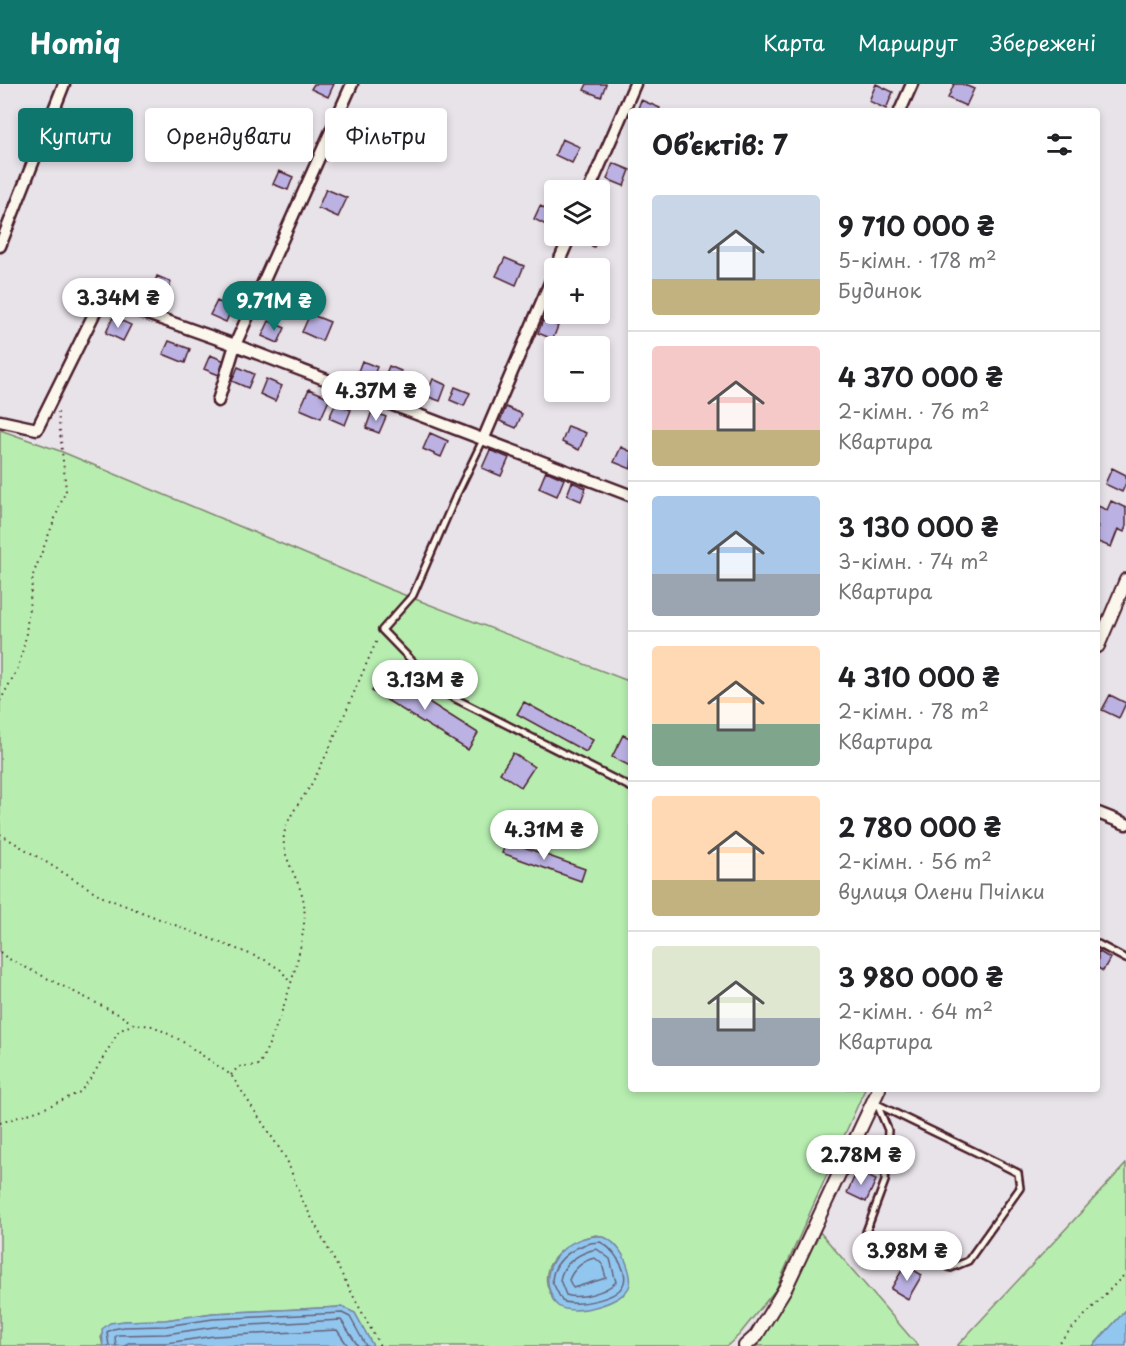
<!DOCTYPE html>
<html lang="uk">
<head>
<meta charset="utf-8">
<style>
	:root { --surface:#fff; --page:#f6f6f6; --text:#202124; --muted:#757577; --line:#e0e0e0; --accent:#0f766e }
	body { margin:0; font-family:"Playpen Sans",sans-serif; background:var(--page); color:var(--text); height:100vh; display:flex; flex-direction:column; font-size:22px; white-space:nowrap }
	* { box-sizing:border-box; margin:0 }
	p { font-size:20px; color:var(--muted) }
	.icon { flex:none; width:33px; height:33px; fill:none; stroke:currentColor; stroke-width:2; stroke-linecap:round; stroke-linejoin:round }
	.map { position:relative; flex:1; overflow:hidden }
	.details { position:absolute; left:628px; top:24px; width:472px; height:984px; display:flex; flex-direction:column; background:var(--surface); border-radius:6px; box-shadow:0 3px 9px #0003 }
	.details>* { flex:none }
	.guide { position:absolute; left:18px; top:24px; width:520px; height:54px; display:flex; gap:12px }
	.fabs { position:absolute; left:544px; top:96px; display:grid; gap:12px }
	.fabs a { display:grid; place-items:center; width:66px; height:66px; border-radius:6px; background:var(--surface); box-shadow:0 3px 9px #0003; font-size:30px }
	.price { position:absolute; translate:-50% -51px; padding:0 14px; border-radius:21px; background:#fff; color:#222; font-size:20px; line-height:39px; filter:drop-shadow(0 2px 3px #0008) }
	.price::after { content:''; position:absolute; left:50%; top:36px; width:18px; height:14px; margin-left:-9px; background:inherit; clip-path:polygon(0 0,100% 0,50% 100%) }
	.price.active { background:var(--accent); color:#fff }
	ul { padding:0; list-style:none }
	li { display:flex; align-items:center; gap:18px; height:150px; padding:0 24px }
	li+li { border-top:2px solid var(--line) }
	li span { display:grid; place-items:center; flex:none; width:168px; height:120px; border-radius:6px; color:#555 }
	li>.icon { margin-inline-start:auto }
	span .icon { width:72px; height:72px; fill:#fffc; stroke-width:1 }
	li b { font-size:26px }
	h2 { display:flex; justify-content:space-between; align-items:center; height:72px; padding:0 24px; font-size:26px }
	.chip { padding:0 21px; border-radius:6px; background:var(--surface); box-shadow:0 3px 9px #0003; font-size:21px; line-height:54px }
	.chip.active { background:var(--accent); color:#fff }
	header { display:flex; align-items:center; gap:36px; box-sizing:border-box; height:84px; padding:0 30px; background:var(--accent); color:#fff }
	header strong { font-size:28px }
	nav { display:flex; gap:33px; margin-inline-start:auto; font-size:21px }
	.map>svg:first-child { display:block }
	.green { fill:#b7eeb0; stroke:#80866e; stroke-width:1.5; fill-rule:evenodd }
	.water { fill:#91c7ef; stroke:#7584a1; stroke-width:1.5 }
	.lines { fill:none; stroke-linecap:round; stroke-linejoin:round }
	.shore { stroke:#666279; stroke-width:1.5 }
	.building { fill:#bbb2e3; stroke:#4a1f2b; stroke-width:1.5 }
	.service-casing { stroke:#4a1f2b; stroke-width:10 }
	.minor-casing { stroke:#4a1f2b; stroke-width:15 }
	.tertiary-casing { stroke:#4a1f2b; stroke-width:16 }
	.path { stroke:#4a1f2b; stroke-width:2; stroke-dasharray:1.5 4.5; stroke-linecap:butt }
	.service { stroke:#fbf7ec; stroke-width:5 }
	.minor { stroke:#fbf7ec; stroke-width:10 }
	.tertiary { stroke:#fbf7ec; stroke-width:12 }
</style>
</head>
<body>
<header>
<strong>Homiq</strong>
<nav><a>Карта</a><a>Маршрут</a><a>Збережені</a></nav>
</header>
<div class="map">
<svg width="1126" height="1262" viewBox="0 0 1126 1262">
	<rect width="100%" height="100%" fill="#e8e2e9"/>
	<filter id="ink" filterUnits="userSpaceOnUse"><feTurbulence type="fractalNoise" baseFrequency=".0167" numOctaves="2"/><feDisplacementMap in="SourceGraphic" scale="12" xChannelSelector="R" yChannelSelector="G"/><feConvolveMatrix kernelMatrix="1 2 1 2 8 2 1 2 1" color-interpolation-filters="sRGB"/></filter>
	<g filter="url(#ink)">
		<path class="green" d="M0 346 60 367 389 505 631 598 632 1005H865L776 1205 739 1251 727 1262H373L355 1229 342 1223 213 1229 165 1236 124 1237 101 1253 103 1262H0ZM596 1151C619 1153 639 1191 623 1211L554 1217C552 1212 548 1206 547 1200 542 1173 575 1155 596 1151Z
			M1126 1080V1226L1093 1262H957Z
			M818 1146 918 1262H751L780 1226Z"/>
		<path class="water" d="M601 1152C611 1155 619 1164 624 1173 627 1180 632 1192 630 1200 627 1219 572 1233 558 1222 554 1219 552 1214 551 1210 537 1179 571 1150 601 1152Z
			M342 1223 355 1229 373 1262H103L102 1245 110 1239 124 1237 165 1236 213 1229Z
			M1126 1226V1262H1093Z"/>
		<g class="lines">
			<path class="shore" d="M600 1158C612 1163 630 1188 623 1201 616 1216 575 1223 562 1217L552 1197C553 1174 580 1158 600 1158Z
				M597 1165 610 1175 616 1198C606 1208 580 1216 566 1211L560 1196C563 1178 581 1168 597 1165Z
				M595 1174 602 1180 606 1194 573 1204 569 1196C573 1185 584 1176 595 1174Z
				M109 1262 107 1248 113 1245 124 1243 166 1242 213 1235 342 1229 350 1233 366 1262
				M116 1262 115 1253 118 1251 166 1250 214 1243 341 1236 358 1262
				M125 1262 128 1259H167L214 1252 337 1246 348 1262"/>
		</g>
		<path class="building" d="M314 0H334L328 13 311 5Z
			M587 0H606L601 13 584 6Z
			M876 0 893 8 886 25 869 17Z
			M954 0H962L974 5 966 22 948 14Z
			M641 16 660 24 659 27H637Z
			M363 27 376 32 371 44 358 38Z
			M354 42 374 50 365 69 346 60Z
			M295 46 311 53 304 68 288 61Z
			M562 55 580 63 572 79 555 71Z
			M613 79 630 86 624 102 607 95Z
			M279 87 293 93 288 106 273 100Z
			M326 105 347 114 338 133 318 124Z
			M540 122 554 128 548 142 534 135Z
			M577 152H599L594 163 575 155Z
			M505 174 524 182 516 201 496 192Z
			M157 192 171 198 166 211 152 205Z
			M217 217 232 224 226 238 210 231Z
			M310 230 330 238 322 257 302 248Z
			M113 233 131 241 123 257 106 249Z
			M543 236 558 242 553 255 538 249Z
			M269 237 285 244 278 259 262 252Z
			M169 257 190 265 185 279 163 270Z
			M210 271 225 277 219 291 204 285Z
			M362 277 377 283 370 301 355 295Z
			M389 282 401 287 395 302 383 297Z
			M238 283 254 290 248 304 232 297Z
			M266 295 282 302 275 317 260 310Z
			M433 295 446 301 440 317 426 312Z
			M455 303 470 309 464 322 450 316Z
			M309 305 330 314 321 334 300 325Z
			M336 319 351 326 345 341 329 334Z
			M506 323 522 330 516 344 500 337Z
			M372 327 386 333 379 349 366 344Z
			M568 342 586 349 579 366 562 358Z
			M430 349 448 357 441 373 423 365Z
			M621 363 632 368 631 385 614 378Z
			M490 366 509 374 501 392 482 384Z
			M1112 384 1126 391V399L1122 408 1105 400Z
			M546 387 564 395 557 412 539 404Z
			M572 398 586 404 581 417 567 411Z
			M1111 417 1126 424V442L1124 448 1118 445 1111 463 1098 458V422L1107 426Z
			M383 589 478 649 468 666 372 607Z
			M1110 611 1126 619 1119 634 1102 626Z
			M524 618 593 656 586 668 517 630Z
			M623 651 632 655V683L612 673Z
			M513 669 534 683 521 703 500 689Z
			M507 757 585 785 581 797 502 769Z
			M1098 867 1110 874 1103 887 1098 884Z
			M857 1087 876 1096 866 1118 847 1109Z
			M905 1181 922 1191 908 1215 891 1205Z"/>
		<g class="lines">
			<defs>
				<path id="service" d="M483 356 455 414 413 511 382 546 442 608 632 704
					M1098 860 1126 875
					M874 1018 877 1020C924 1044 971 1065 1018 1089L1020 1104 968 1177 951 1184 866 1148 885 1097 888 1046 877 1020"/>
				<path id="minor" d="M900 27 912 0
					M589 106 635 0
					M0 162 64 0
					M556 184 570 152
					M218 317 235 261 352 0
					M0 337 37 345 102 214 235 261 632 412
					M483 356 555 187
					M1098 729 1126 740"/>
				<path id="tertiary" d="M1098 562 1126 496
					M745 1262 756 1252 786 1203 879 1005"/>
			</defs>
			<use href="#service" class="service-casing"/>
			<use href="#minor" class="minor-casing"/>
			<use href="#tertiary" class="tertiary-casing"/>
			<path class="path" d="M0 617 18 584 25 557 33 491 66 406 58 328
				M0 750 103 813 265 876 281 886 289 897
				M0 868 7 874 120 931 132 939
				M231 991 238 983 259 981C277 948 309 857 304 820 301 796 281 775 284 751 287 732 303 715 312 699 337 652 356 602 378 554
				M0 1039 43 1025 80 1008 93 991 119 947 133 940 153 942 180 956 231 991 287 1076 301 1114 380 1262
				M1055 1262 1126 1189"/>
			<use href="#service" class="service"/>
			<use href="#minor" class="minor"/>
			<use href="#tertiary" class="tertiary"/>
		</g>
	</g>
</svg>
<div class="fabs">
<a><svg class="icon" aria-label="layers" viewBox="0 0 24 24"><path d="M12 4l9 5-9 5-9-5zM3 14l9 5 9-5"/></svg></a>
<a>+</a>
<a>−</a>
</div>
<b class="price" style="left:118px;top:245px">3.34M ₴</b>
<b class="price active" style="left:274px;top:248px">9.71M ₴</b>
<b class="price" style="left:376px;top:338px">4.37M ₴</b>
<b class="price" style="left:425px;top:627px">3.13M ₴</b>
<b class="price" style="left:544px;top:777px">4.31M ₴</b>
<b class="price" style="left:861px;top:1102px">2.78M ₴</b>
<b class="price" style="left:907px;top:1198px">3.98M ₴</b>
<div class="guide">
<a class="chip active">Купити</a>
<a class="chip">Орендувати</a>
<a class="chip">Фільтри</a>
</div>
<section class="details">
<h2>Об’єктів: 7<svg class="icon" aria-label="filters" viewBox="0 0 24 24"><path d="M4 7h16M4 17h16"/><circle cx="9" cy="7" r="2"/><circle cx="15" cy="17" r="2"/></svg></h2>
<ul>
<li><span style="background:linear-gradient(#c9d6e8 70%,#c2b280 0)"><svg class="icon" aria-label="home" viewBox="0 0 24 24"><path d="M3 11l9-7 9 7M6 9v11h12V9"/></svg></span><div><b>9 710 000 ₴</b><p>5-кімн. · 178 m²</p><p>Будинок</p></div></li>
<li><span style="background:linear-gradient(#f6c9c9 70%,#c2b280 0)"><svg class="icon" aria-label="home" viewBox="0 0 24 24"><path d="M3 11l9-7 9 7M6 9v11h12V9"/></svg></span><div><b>4 370 000 ₴</b><p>2-кімн. · 76 m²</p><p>Квартира</p></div></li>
<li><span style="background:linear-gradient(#a9c7e8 65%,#9aa5b1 0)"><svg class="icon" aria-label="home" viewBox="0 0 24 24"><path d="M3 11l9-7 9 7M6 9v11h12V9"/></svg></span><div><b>3 130 000 ₴</b><p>3-кімн. · 74 m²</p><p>Квартира</p></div></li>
<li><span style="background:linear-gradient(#ffd9b3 65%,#7fa58c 0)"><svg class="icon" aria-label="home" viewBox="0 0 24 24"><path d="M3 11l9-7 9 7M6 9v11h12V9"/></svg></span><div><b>4 310 000 ₴</b><p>2-кімн. · 78 m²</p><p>Квартира</p></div></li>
<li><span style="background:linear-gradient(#ffd9b3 70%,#c2b280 0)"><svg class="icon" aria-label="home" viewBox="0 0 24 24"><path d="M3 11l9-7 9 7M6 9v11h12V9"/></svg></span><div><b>2 780 000 ₴</b><p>2-кімн. · 56 m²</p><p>вулиця Олени Пчілки</p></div></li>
<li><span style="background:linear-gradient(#dfe7d0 60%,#9aa5b1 0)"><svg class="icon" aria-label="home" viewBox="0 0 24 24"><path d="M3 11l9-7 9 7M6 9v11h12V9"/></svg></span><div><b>3 980 000 ₴</b><p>2-кімн. · 64 m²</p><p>Квартира</p></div></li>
</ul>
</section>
</div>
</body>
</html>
